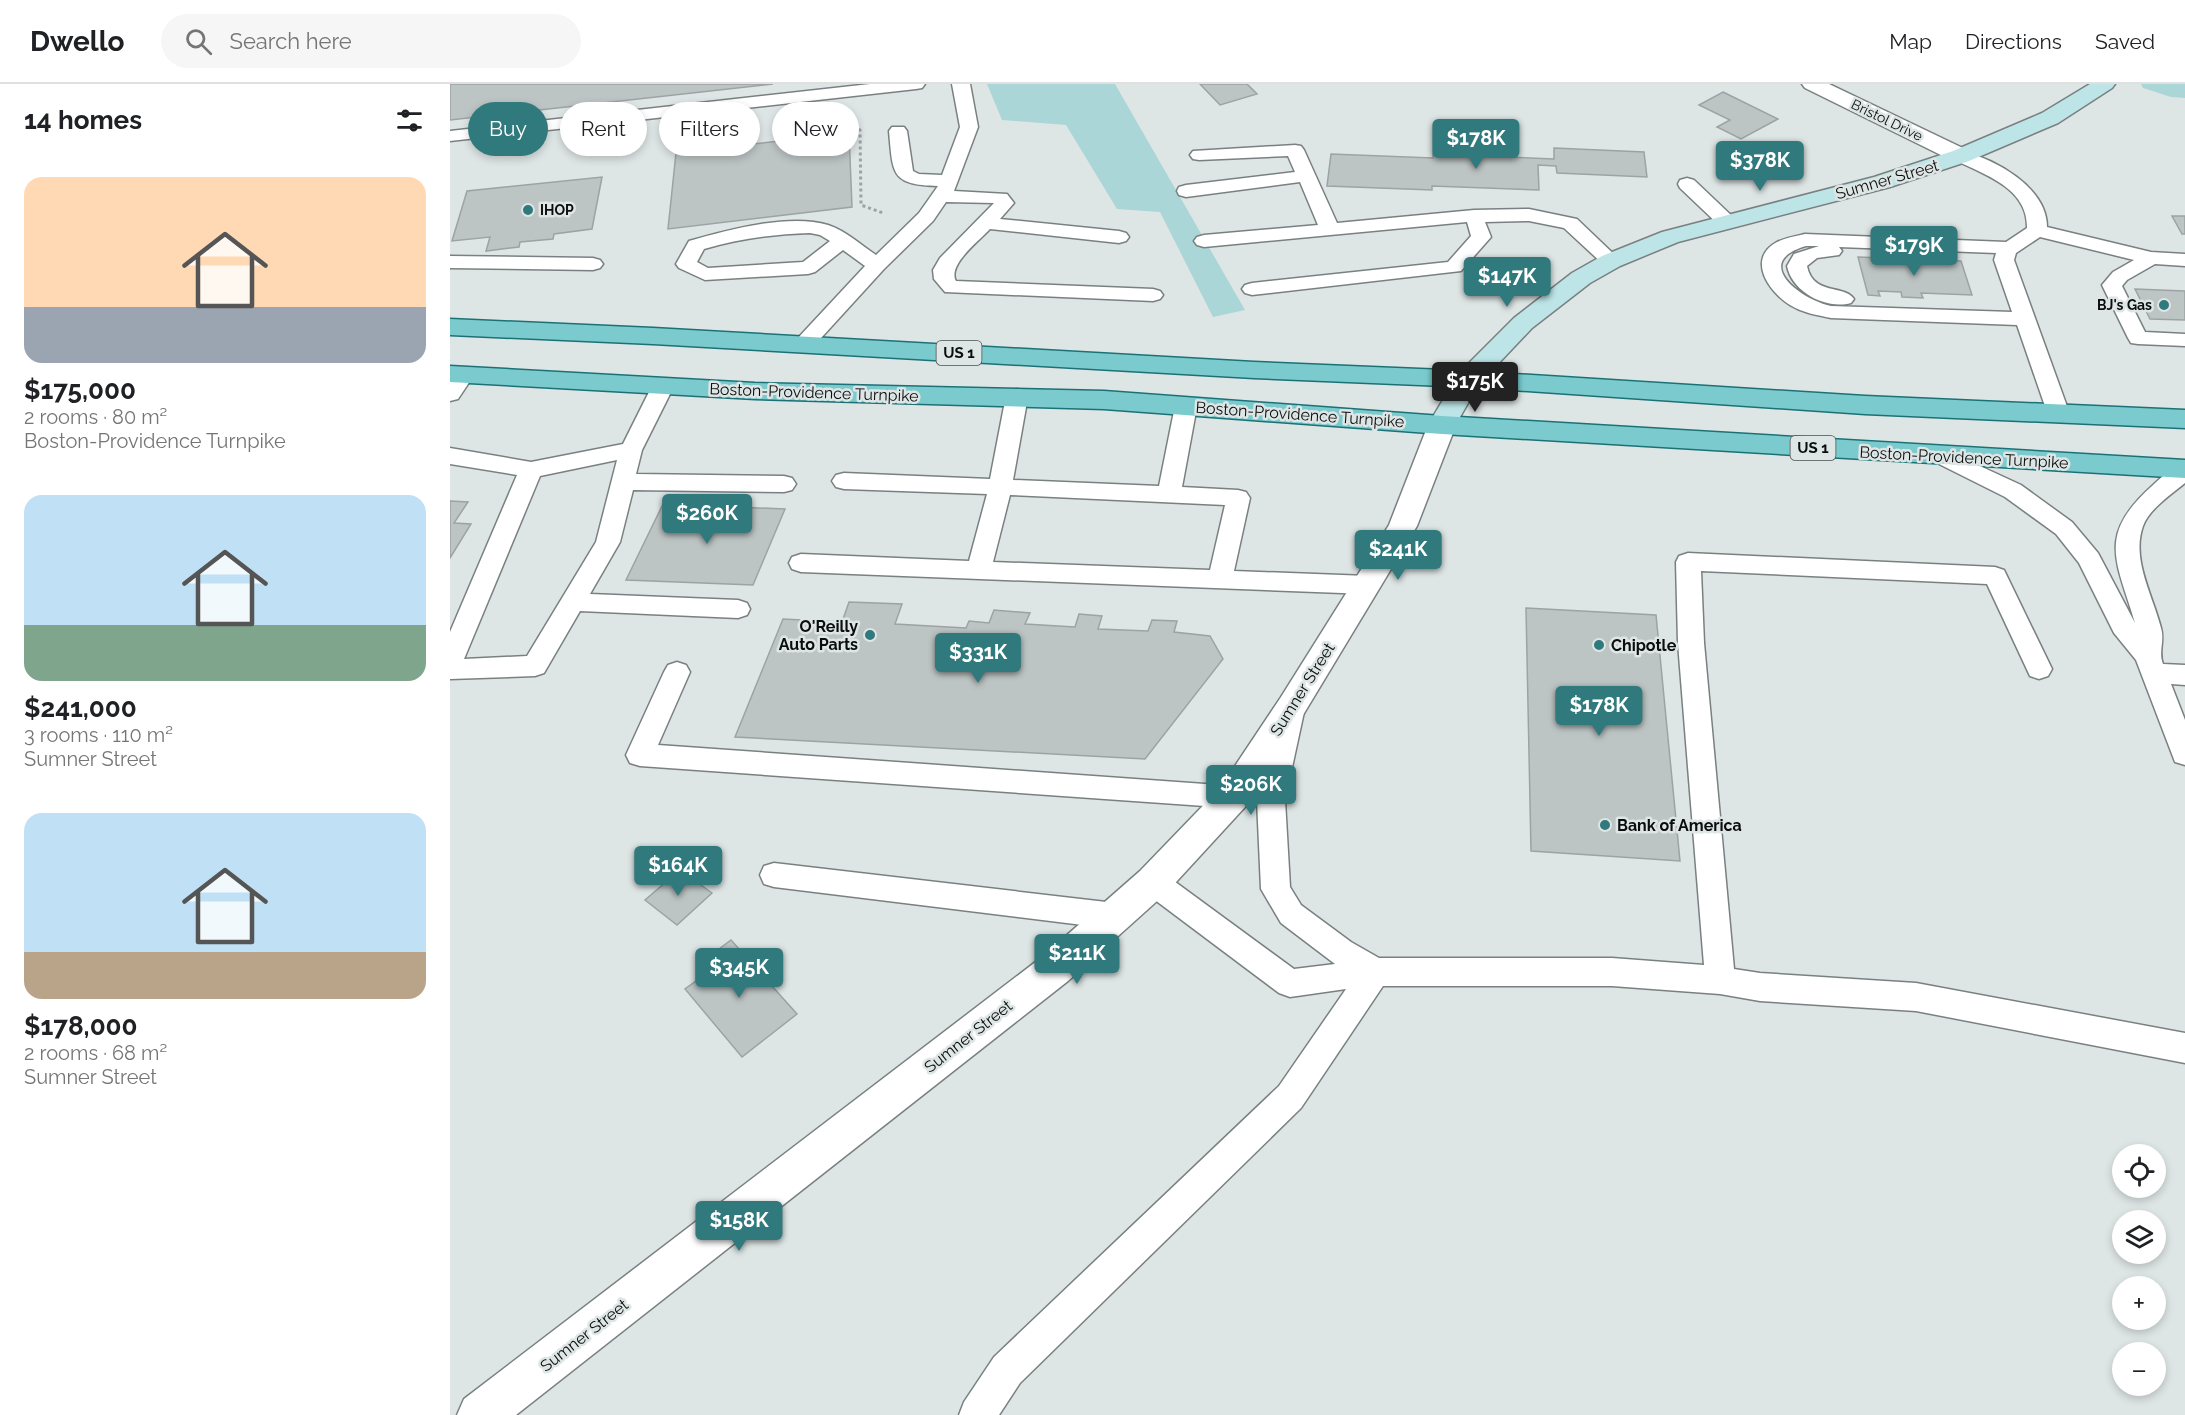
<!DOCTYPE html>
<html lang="en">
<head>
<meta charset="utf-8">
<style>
	:root { --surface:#fff; --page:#f6f6f6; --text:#202124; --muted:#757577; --line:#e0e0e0; --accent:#30797c }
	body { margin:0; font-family:Raleway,sans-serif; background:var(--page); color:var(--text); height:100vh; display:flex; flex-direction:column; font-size:22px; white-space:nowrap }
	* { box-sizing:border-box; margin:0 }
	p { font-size:20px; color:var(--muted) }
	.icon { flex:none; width:33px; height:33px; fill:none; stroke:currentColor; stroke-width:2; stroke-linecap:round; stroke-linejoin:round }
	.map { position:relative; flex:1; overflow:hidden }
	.side { display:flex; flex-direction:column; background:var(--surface); width:450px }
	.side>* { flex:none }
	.banner { position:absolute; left:18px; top:18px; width:570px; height:54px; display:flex; gap:12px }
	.fabs { position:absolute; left:1662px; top:1060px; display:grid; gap:12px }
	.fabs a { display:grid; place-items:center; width:54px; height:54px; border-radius:50%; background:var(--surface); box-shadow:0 3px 9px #0003; font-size:30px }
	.price { position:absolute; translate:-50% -51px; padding:0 14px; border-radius:6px; background:var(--accent); color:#fff; font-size:20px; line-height:39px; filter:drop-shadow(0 2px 3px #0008) }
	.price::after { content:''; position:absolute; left:50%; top:36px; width:18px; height:14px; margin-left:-9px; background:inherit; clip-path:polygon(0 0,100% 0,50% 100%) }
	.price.selected { background:#222; color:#fff }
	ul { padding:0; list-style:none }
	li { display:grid; align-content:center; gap:12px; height:318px; padding:0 24px }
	li span { display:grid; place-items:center; height:186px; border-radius:18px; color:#555 }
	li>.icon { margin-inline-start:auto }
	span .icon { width:108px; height:108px; fill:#fffc; stroke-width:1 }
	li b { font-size:26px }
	h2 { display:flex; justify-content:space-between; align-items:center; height:72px; padding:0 24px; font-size:26px }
	.tag { padding:0 21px; border-radius:27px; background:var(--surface); box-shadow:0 3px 9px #0003; font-size:21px; line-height:54px }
	.tag.selected { background:var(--accent); color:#fff }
	header { display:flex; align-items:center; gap:36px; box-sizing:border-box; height:84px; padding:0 30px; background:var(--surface); border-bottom:2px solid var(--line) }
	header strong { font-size:28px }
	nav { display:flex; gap:33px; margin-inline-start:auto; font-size:21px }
	.search { width:420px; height:54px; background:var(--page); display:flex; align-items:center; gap:15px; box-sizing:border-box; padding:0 21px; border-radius:33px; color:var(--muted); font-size:22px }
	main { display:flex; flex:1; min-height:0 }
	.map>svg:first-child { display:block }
	.green { fill:#abd6d7 }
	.building { fill:#bdc4c4; stroke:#9da3a4; stroke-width:1.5 }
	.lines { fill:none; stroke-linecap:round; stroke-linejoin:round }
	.service-casing { stroke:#7a8081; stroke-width:3 }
	.minor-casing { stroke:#7a8081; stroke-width:3 }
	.tertiary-casing { stroke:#7a8081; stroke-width:3 }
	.secondary-casing { stroke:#7a8081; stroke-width:3 }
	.primary-casing { stroke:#1b7276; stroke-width:3 }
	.path { stroke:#9da2a2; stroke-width:3; stroke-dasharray:3 3; stroke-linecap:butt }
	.service { fill:#fff; fill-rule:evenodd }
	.minor { fill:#fff; fill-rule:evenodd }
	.tertiary { fill:#fff; fill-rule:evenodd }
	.secondary { fill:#bde5e7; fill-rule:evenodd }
	.primary { fill:#7bcbce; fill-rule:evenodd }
	.poi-dot { fill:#30797c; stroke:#dee5e5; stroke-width:2 }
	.labels { text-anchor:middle; stroke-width:5; stroke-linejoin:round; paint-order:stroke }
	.far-street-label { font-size:14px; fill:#0b0d0d; stroke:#dee5e5 }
	.far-poi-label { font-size:14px; font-weight:bold; fill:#0b0d0d; stroke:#dee5e5; text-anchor:start }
	.shield { fill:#dee5e5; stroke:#4a4e4e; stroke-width:1.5 }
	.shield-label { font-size:15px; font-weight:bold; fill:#0b0d0d }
	.street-label { font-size:16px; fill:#0b0d0d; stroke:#dee5e5 }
	.poi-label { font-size:16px; font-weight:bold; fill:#0b0d0d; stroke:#dee5e5; text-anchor:start }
</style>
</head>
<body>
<header>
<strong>Dwello</strong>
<div class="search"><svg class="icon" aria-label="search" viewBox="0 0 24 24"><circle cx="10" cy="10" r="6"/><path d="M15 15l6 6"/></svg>Search here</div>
<nav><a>Map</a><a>Directions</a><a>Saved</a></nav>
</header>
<main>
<section class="side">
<h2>14 homes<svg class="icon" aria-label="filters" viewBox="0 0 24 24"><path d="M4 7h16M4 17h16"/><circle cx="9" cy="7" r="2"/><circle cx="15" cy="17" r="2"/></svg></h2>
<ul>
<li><span style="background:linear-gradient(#ffd9b3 70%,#9aa5b1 0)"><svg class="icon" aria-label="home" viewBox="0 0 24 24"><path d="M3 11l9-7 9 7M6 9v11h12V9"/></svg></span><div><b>$175,000</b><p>2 rooms · 80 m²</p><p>Boston-Providence Turnpike</p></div></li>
<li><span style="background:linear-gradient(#bfe0f5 70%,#7fa58c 0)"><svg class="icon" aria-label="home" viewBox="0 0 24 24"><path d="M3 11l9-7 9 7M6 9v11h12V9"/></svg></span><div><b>$241,000</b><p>3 rooms · 110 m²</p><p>Sumner Street</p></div></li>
<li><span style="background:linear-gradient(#bfe0f5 75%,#b9a48a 0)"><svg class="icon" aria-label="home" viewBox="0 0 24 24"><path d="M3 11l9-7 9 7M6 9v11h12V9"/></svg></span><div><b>$178,000</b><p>2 rooms · 68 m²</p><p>Sumner Street</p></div></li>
</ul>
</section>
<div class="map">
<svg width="1735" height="1331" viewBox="0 0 1735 1331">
	<rect width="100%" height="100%" fill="#dee5e5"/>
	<path class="green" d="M537 0H665L795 226 763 233 710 128 667 125 616 41 552 36Z
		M1691 0H1735V14L1721 13 1693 4Z"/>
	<path class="building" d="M0 0H323L0 36Z
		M750 0H797L807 10 770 21Z
		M1273 8 1328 35 1291 55 1267 43 1280 36 1249 21Z
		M399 49 402 123 218 145 226 69Z
		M1104 64 1194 68 1197 93 1107 89 1106 82 1088 81 1089 106 982 102V106L877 102 881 70 983 74V70L1104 75Z
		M152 93 142 145 104 150 103 155 70 158 69 163 36 167 40 153 2 157 17 107Z
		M1722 132H1735V150H1732Z
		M1408 173 1511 177 1522 211 1471 209 1473 214 1452 213 1451 208 1428 207 1430 212 1418 211Z
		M1685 205 1735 207V236L1700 235Z
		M0 417 18 418 4 439 21 440 0 474Z
		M213 420 335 425 303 501 176 496Z
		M399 518 452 520 445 540 516 544 519 537 539 539 544 526 580 529 575 540 625 543 629 530 652 532 648 545 698 547 702 536 727 537 724 548 760 552 773 575 695 675 285 653 333 535 392 538Z
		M1076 524 1206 531 1230 777 1081 767Z
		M230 786 262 809 227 841 195 816Z
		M281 856 347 930 292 973 235 905 257 889 249 880Z"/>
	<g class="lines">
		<defs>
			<path id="service" d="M420 0H475L472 4 466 5 0 57V47Z
				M502 0H520L528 43 504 107 557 110 564 119 550 135 669 147 676 149 679 153 676 157 669 159 540 145C529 157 497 181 506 197L703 205 710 207 713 211 710 215 703 217 495 208 484 195 483 186 490 174 544 119 496 118 483 137 434 185 361 265 354 267 347 265 344 260 347 255 415 182 393 166 365 188 358 190 255 196 229 184 226 180 239 157C277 146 340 129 378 141 396 147 411 161 426 171L469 129 488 102C440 101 443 89 439 47L442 43H454L457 47 463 87 469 90 492 91 510 43ZM360 149 370 151 380 157 353 178 258 184 247 178 254 165C288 155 324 150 360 149Z
				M845 61 851 62 854 66 887 139 1024 126 1079 125 1127 135 1171 177 1168 181H1154L1114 144 1079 137 1035 138 1041 153 1011 187 802 211 795 209 792 205 795 201 802 199 998 178 1021 152 1017 138 754 163 747 161 744 157 747 153 754 151 868 141 850 98 736 113 729 111 727 107 729 103 736 101 845 88 838 72 749 76 743 75 740 71 743 67Z
				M1511 67C1545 75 1597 103 1597 143L1701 168 1735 170V182L1705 180 1677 196 1672 202 1695 248 1735 250V262L1688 260 1681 259 1678 254 1652 201 1663 188 1684 176 1590 153 1566 169 1564 176 1619 328 1616 333 1608 335 1600 333 1597 328 1567 241 1381 234C1367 231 1353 229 1340 221 1319 208 1296 175 1327 158 1335 154 1346 152 1355 150L1556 158 1577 144C1578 104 1535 91 1505 76L1502 72 1505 68ZM1356 162H1369L1344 170 1337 182C1342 208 1376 226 1401 219L1404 215C1394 200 1363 212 1357 182L1367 174 1389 171 1392 167 1389 163 1546 169 1544 176 1562 228 1381 222C1350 215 1301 178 1356 162Z
				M1237 94 1244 96 1284 134 1287 138 1284 142H1270L1230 104 1228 100 1230 96Z
				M0 172 143 174 150 176 153 180 150 184 143 186 0 184Z
				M13 284 21 286 24 291 8 315 0 317V294L5 286Z
				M213 295 221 297 224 302 192 366 186 390 334 392 342 394 346 400 342 406 334 408 183 406 170 458 140 510 288 516 297 519 300 525 297 531 288 534 130 527 94 589 85 592 0 595V548L67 391 0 380V364L81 378 173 360 202 302 205 297ZM167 376 146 458 77 572 14 575 90 392Z
				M567 305 575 307 578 312 563 396 709 402 725 322 728 317 736 315 744 317 747 322 732 403 788 406 796 408 800 414 784 487 918 492 927 495 930 501 927 507 918 510 351 488 342 485 339 479 342 473 351 470 519 477 537 410 394 405 386 403 382 397 386 391 394 389 540 395 556 312 559 307ZM560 411 775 421 760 486 543 478Z
				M1491 364 1571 401 1622 438 1648 469 1685 539C1667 477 1646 452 1702 402 1712 393 1722 382 1735 378V399C1722 410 1699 425 1693 442 1681 475 1703 512 1711 544 1715 557 1708 568 1713 580L1735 581V601L1721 600 1735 636V681L1725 678 1686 576 1664 549 1629 479 1606 450 1555 413 1483 377 1480 372 1483 367Z
				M1238 469 1545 483 1554 486 1602 585 1598 592 1589 595 1580 592 1537 500 1251 487 1254 559 1284 885 1310 889 1466 899 1735 949V979L1466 927 1310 917 1270 910 1162 902H933L851 1024 570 1299 549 1331H509L514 1318 544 1273 829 1002 896 905 840 913 829 909 693 807 689 798 693 789 703 786 713 789 844 885 885 880 831 839 811 805 807 716 828 628 832 621 841 618 850 621 854 628 835 716 840 803 851 821 901 858 929 874H1162L1254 881 1228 559 1226 478 1229 472Z
				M227 578 236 581 240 588 208 661 783 702 793 705 797 713 793 721 783 724 190 682 180 679 176 671 214 588 218 581Z
				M324 779 665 819 675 823 680 832 675 841 665 845 324 803 314 800 310 791 314 782Z"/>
			<path id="minor" d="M1352 0H1379L1519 67 1522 72 1519 77 1511 79 1503 77 1355 4Z"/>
			<path id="tertiary" d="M992 332 1002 335 1006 341 967 442 853 631 795 723 716 809 618 897 66 1331H7L14 1315 592 873 690 787 771 703 831 613 939 441 978 341 982 335Z"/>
			<path id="secondary" d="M1640 0H1665L1662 4 1608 39 1519 77 1440 103 1228 158 1170 182 1140 199 1082 244 1029 300 1002 347 992 350 982 347 978 341 1009 289 1064 234 1122 189 1152 172 1212 148 1424 93 1503 67 1592 29Z"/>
			<path id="primary" d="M0 235 203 244 804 278 1018 287 1415 312 1735 326V344L1415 330 1018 303 804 294 203 260 0 251Z
				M0 282 305 299 654 307 992 332 1735 376V394L992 350 654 325 305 315 0 298Z"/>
		</defs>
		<use href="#service" class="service-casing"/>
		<use href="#minor" class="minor-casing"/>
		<use href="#tertiary" class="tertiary-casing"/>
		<use href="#secondary" class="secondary-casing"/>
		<use href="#primary" class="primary-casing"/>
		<path class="path" d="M392 41 405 42 410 46 411 121 433 129"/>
		<use href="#service" class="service"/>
		<use href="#minor" class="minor"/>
		<use href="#tertiary" class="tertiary"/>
		<use href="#secondary" class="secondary"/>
		<use href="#primary" class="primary"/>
	</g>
	<g class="poi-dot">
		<circle cx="78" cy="126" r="6"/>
		<circle cx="1714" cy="221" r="6"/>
		<circle cx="420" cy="551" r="6"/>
		<circle cx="1149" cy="561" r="6"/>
		<circle cx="1155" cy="741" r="6"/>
	</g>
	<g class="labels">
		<g class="far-street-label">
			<text transform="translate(1437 36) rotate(26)" y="5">Bristol Drive</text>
		</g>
		<g class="far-poi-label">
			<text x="90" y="131">IHOP</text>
			<text x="1702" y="226" text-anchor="end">BJ's Gas</text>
		</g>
		<g class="shield">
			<rect x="486.5" y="257" width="45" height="24" rx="4.5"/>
			<rect x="1340.5" y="352" width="45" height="24" rx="4.5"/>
		</g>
		<g class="shield-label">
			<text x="509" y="274">US 1</text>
			<text x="1363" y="369">US 1</text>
		</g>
		<g class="street-label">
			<text transform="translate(1437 95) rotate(-16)" y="6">Sumner Street</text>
			<text transform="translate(364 308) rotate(2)" y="6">Boston-Providence Turnpike</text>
			<text transform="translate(850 330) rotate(4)" y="6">Boston-Providence Turnpike</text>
			<text transform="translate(1514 373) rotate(3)" y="6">Boston-Providence Turnpike</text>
			<text transform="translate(852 605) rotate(-58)" y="6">Sumner Street</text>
			<text transform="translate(518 952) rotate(-38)" y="6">Sumner Street</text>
			<text transform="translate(134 1251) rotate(-38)" y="6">Sumner Street</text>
		</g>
		<g class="poi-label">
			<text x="408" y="548" text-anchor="end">O'Reilly<tspan x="408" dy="18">Auto Parts</tspan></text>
			<text x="1161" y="567">Chipotle</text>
			<text x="1167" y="747">Bank of America</text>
		</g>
	</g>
</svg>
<div class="fabs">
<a><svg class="icon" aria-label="locate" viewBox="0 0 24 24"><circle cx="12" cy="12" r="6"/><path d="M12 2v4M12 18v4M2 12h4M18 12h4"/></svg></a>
<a><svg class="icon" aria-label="layers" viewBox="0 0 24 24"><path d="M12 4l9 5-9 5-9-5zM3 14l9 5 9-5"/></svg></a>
<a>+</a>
<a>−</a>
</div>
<b class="price" style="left:1026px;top:86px">$178K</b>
<b class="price" style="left:1310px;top:108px">$378K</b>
<b class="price" style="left:1464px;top:193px">$179K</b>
<b class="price" style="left:1057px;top:224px">$147K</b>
<b class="price selected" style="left:1025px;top:329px">$175K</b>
<b class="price" style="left:257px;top:461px">$260K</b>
<b class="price" style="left:948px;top:497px">$241K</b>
<b class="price" style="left:528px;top:600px">$331K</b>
<b class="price" style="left:1149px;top:653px">$178K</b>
<b class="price" style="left:801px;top:732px">$206K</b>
<b class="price" style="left:228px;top:813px">$164K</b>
<b class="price" style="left:627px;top:901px">$211K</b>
<b class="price" style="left:289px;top:915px">$345K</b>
<b class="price" style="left:289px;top:1168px">$158K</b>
<div class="banner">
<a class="tag selected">Buy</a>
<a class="tag">Rent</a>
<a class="tag">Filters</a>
<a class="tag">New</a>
</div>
</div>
</main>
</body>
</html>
